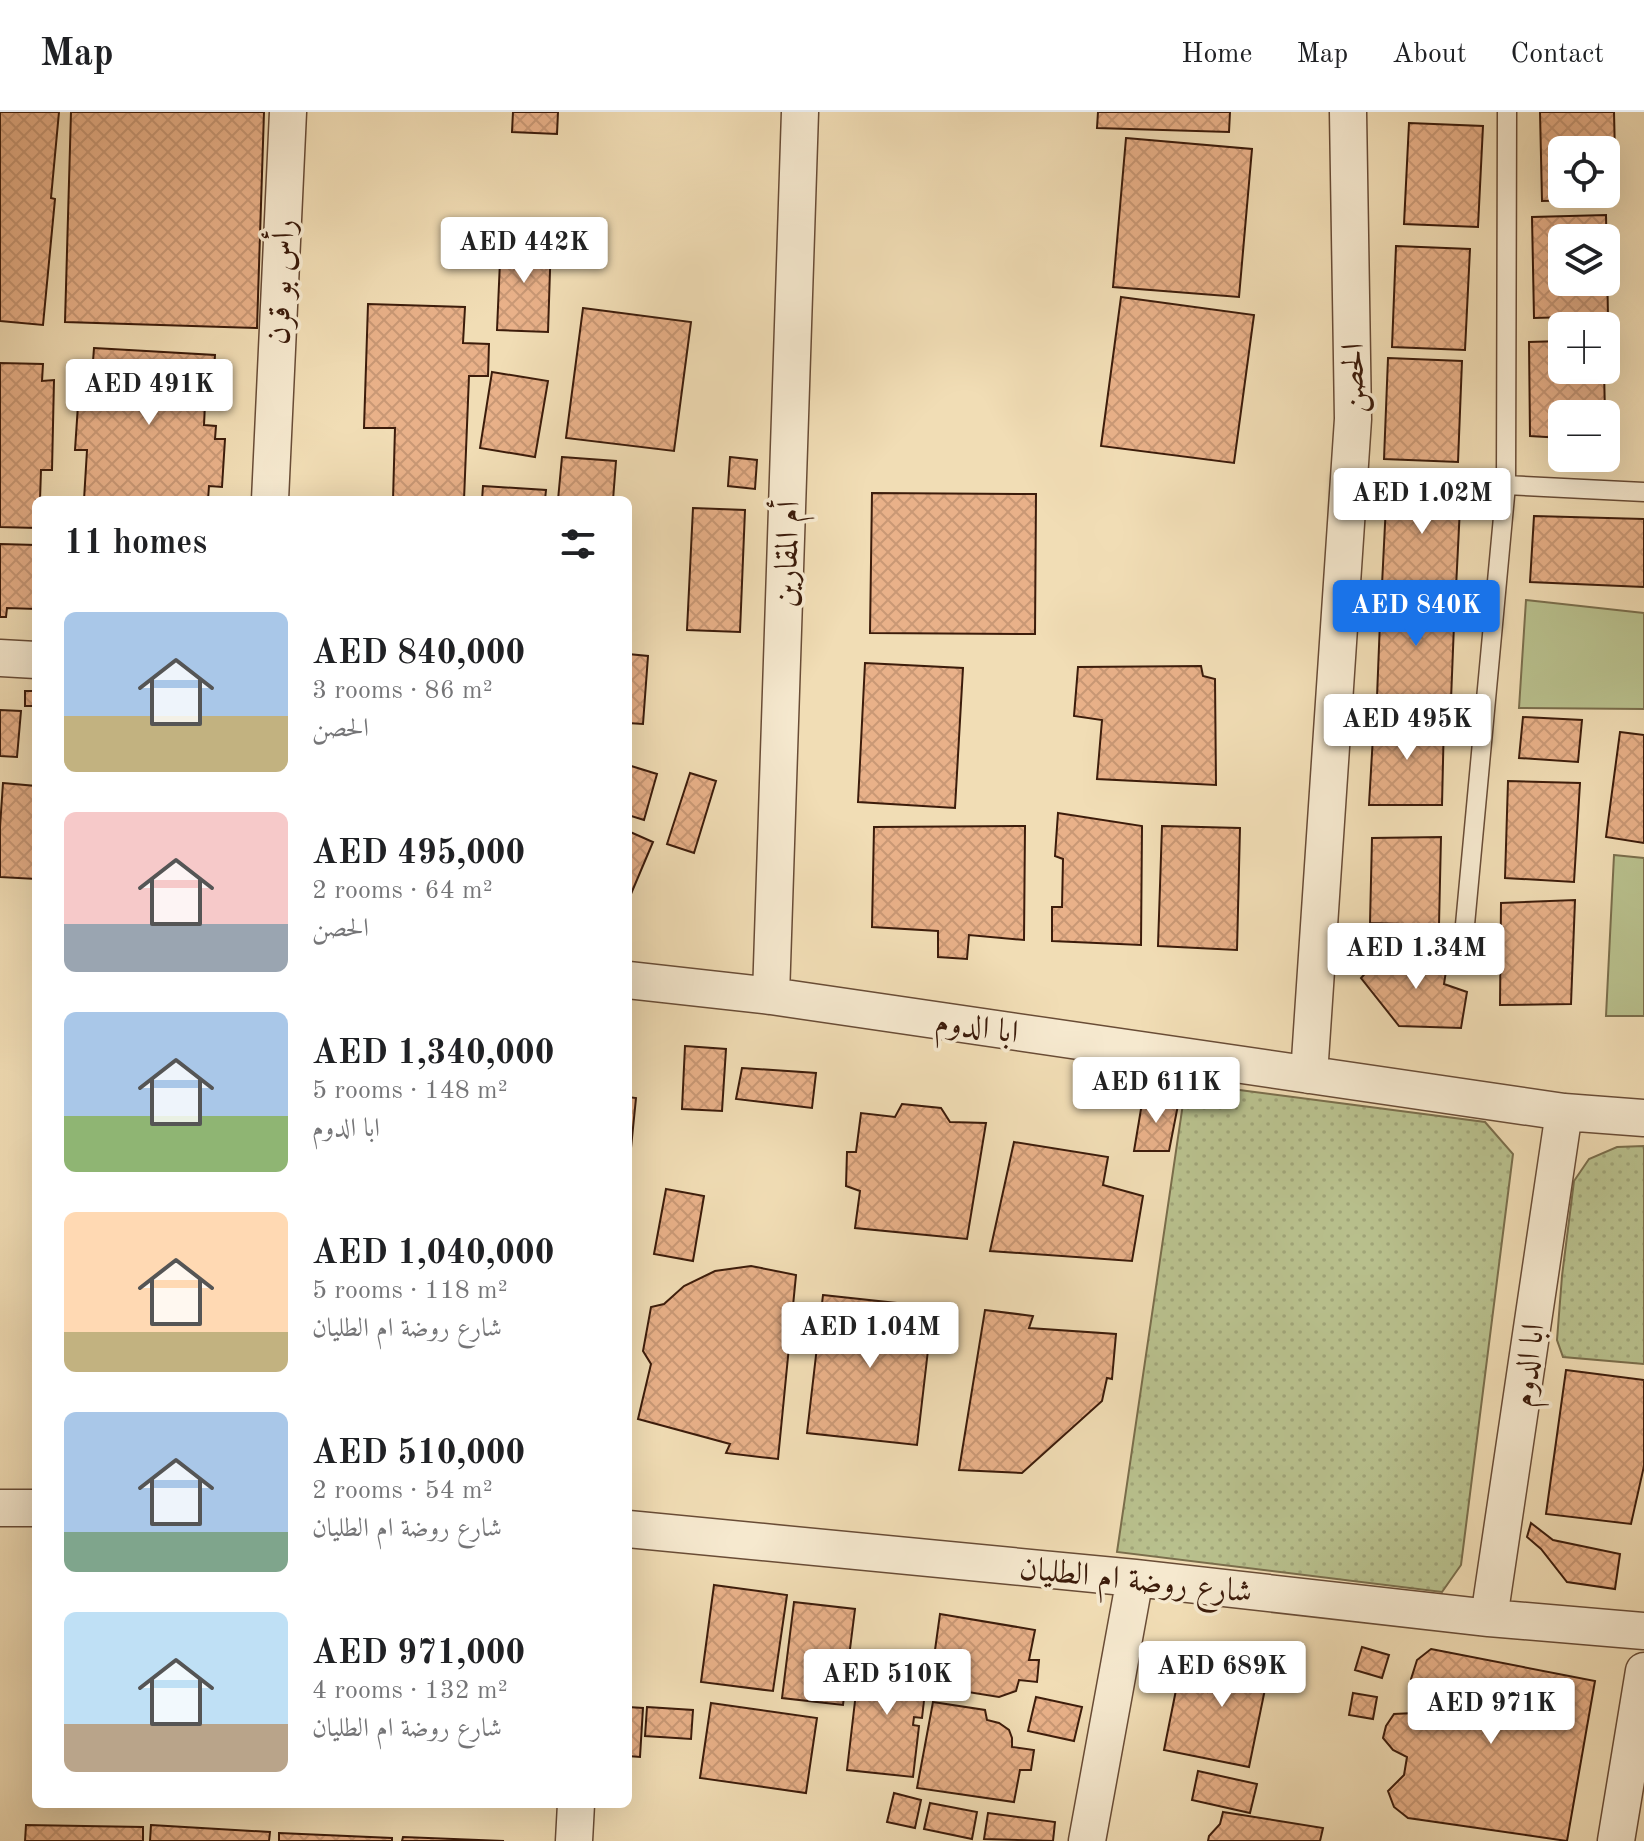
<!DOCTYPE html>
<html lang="en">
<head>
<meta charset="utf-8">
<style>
	:root { --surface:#fff; --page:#f2f2f2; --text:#202124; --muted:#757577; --line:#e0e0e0; --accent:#1a73e8 }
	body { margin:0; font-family:"Old Standard TT",Amiri,serif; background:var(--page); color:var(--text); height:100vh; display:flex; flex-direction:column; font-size:30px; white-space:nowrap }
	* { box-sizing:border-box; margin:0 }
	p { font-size:26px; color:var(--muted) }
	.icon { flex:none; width:44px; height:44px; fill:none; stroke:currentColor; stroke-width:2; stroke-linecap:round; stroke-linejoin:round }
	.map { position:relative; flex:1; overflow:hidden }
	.details { position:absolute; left:32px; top:384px; width:600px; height:1312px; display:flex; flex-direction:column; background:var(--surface); border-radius:12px; box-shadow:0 8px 32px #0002 }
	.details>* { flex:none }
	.controls { position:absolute; left:1548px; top:24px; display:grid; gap:16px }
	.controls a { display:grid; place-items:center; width:72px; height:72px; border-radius:12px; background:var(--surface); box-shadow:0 8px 32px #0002; font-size:40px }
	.price { position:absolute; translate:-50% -68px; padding:0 18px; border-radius:8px; background:#fff; color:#222; font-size:26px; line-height:52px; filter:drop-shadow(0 2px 4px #0008) }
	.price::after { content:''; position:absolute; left:50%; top:48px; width:24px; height:18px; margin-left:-12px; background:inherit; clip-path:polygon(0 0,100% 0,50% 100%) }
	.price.current { background:var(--accent); color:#fff }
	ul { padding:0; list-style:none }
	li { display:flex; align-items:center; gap:24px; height:200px; padding:0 32px }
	li span { display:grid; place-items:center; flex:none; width:224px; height:160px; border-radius:12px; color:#555 }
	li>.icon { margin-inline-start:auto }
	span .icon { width:96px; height:96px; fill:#fffc; stroke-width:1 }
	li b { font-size:34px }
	h2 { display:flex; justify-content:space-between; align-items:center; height:96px; padding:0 32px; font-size:34px }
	header { display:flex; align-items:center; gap:48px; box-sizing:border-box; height:112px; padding:0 40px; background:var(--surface); border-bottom:2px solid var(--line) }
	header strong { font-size:38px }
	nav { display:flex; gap:44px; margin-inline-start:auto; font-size:28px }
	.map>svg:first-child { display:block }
	.grass { fill:#b9c18e; stroke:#7a6e4c; stroke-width:2 }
	.park { fill:url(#park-dots); stroke:#7a6e4c; stroke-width:2 }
	.building { fill:url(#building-cross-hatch); stroke:#3c1c0b; stroke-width:2; fill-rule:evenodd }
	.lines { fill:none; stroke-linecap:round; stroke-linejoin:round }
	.lane-casing { stroke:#694c36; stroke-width:21 }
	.street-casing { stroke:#694c36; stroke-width:39 }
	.lane { stroke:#f6e9cf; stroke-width:18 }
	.street { stroke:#f6e9cf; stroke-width:36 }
	.labels { text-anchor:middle; stroke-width:7; stroke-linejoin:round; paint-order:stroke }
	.street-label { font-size:32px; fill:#3c1c0b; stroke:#f6e9cf }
</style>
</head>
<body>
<header>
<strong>Map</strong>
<nav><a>Home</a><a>Map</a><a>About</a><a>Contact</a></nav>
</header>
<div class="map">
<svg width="1644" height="1729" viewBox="0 0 1644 1729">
	<defs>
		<pattern id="park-dots" width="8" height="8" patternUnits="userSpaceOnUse" patternTransform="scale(2)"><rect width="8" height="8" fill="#b9c18e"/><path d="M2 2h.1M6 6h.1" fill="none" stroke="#a0a579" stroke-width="1.8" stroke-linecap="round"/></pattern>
		<pattern id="building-cross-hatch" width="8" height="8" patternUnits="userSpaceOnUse" patternTransform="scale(2)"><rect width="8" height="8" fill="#e9b189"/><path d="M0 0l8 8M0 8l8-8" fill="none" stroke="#c99875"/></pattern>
	</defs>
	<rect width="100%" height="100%" fill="#f1ddb5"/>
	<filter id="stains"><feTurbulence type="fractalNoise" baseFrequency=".0025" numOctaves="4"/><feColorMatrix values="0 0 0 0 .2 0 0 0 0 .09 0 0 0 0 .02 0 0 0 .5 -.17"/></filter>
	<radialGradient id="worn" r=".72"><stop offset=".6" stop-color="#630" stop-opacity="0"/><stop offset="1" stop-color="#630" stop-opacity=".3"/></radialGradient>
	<path class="grass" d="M1526 488 1644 501V597L1519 596Z
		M1614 743 1644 746V904H1606Z"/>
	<path class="park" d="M1186 971 1485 1010 1513 1042 1461 1453 1442 1480 1117 1440Z
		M1644 1034V1252L1563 1245 1557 1228 1562 1164 1574 1069 1589 1047 1617 1035Z"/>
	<path class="building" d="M0 0H59L51 86 55 87 43 213 0 209Z
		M71 0H264L257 216 65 210Z
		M513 0H558L557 22 512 20Z
		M1098 0H1230L1229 20 1097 16Z
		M1540 0H1614L1616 87 1542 89ZM1562 38H1606V82H1562Z
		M1409 11 1483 14 1478 115 1404 112Z
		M1126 26 1252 37 1239 185 1113 175Z
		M1606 103 1608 204 1534 206 1532 105ZM1562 126H1606V170H1562Z
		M501 126 551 128 548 220 497 218Z
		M1396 134 1470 137 1465 238 1392 235Z
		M1121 185 1254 203 1234 351 1101 334Z
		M368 192 465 195 463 231 489 232 488 264H469L464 388H393L395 316H364Z
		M583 196 691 210 674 339 566 326Z
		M1562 229V258H1604L1605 302H1562V326L1530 324 1529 230Z
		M94 236 215 243 212 293 205 292 204 313 216 314 215 327H225L222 375 209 374 208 388H84L87 338H75L80 263H92Z
		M1388 246 1462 249 1458 350 1384 347Z
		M0 251 43 252 42 269 54 268 52 358H41L40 388H36V416L0 415Z
		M492 260 548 269 535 345 480 336Z
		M562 345 616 349 613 388H558Z
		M730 345 757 348 755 377 728 374Z
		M1387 372 1461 375 1456 476 1382 473Z
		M483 374 546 378 545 388H482Z
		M872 381 1036 382 1035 522 870 521Z
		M693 396 745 398 740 520 687 518Z
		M1534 404 1644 407V475L1530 470Z
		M0 432 36 433V497L7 496 6 505H0Z
		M1381 484 1455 487 1451 588 1377 585Z
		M628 542 648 544 643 612 628 611Z
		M865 551 963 556 955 696 858 690Z
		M1201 554 1203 564 1215 567 1216 673 1097 667 1102 608 1074 604 1078 555Z
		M25 579H36V594H25Z
		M0 598 21 599 17 645 0 644Z
		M1523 605 1582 608 1578 650 1519 646Z
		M1374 607H1444L1442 693H1369Z
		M1620 620 1644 623V731L1606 725Z
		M628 653 657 662 644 708 628 703Z
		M690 661 716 669 694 741 667 732Z
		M1508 669 1580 671 1574 770 1505 766Z
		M3 671 36 674V767L0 765V715Z
		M1058 701 1142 714 1141 833 1052 829V795H1062L1063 747 1055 744Z
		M1025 714 1024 828 969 823 967 847 938 845V819L872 815 874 715Z
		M1162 714 1240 716 1237 838 1158 834Z
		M628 719 653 730 628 789Z
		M1441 725 1439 813 1370 811 1372 726Z
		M1575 788 1571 892 1500 893 1501 791Z
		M1385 840 1448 846 1444 872 1467 880 1461 916 1399 914 1361 866Z
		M685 934 726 937 722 999 682 997Z
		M742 956 816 961 812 996 736 987Z
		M628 985 636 986 628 1066Z
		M1143 985 1179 988 1169 1039H1134Z
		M902 992 941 996 950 1010 986 1011 967 1127 855 1116 860 1079 846 1074 847 1040H856L861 1001 895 1005Z
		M1014 1030 1108 1045 1103 1073 1143 1084 1132 1149 990 1139Z
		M666 1077 704 1084 693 1149 654 1142Z
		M751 1154 796 1163 778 1347 726 1341 730 1332 638 1307 651 1252 643 1239 651 1195 664 1192 684 1174 715 1159Z
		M823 1183 933 1195 917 1333 807 1321Z
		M985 1198 1033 1204 1029 1216 1116 1222 1112 1267 1107 1266 1102 1289 1022 1361 959 1358Z
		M1566 1258 1644 1268V1354L1631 1412 1546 1402Z
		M1531 1411 1553 1428 1620 1442 1615 1477 1567 1470 1541 1437 1527 1425Z
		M714 1473 787 1483 773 1579 701 1570Z
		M794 1490 855 1497 843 1593 782 1586Z
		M940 1502 1035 1518 1029 1548H1039L1037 1570 1019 1568 1016 1579 999 1585 930 1574Z
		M1217 1532 1272 1543 1249 1655 1164 1638 1177 1573 1207 1580Z
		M1362 1535 1389 1543 1382 1566 1355 1558Z
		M1431 1537 1595 1569 1567 1729 1408 1706 1394 1695 1388 1679 1404 1663 1407 1645 1393 1638 1383 1626 1386 1614 1394 1602 1414 1601 1419 1580 1411 1567 1417 1548Z
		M860 1546 928 1554 922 1606 914 1605 913 1613 919 1614 913 1665 847 1658Z
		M1353 1581 1377 1585 1373 1607 1349 1603Z
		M1036 1585 1082 1595 1074 1629 1028 1619Z
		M933 1590 985 1598 987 1608 999 1611 1009 1618 1012 1626V1635L1034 1638 1031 1658H1020L1014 1690 917 1676Z
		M711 1591 817 1606 806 1681 700 1666Z
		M628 1595 643 1596 640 1645 628 1644Z
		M647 1595 693 1598 691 1627 645 1624Z
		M1198 1659 1257 1672 1250 1701 1192 1688Z
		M894 1681 921 1688 915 1716 887 1710Z
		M930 1691 977 1700 972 1727 924 1717Z
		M1223 1700 1323 1716 1320 1729H1208L1209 1724 1220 1712Z
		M988 1701 1055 1710 1053 1729 984 1727Z
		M26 1713 143 1715V1729H25Z
		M151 1713 270 1720 269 1729H150Z
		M279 1721 392 1726V1729H279Z
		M403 1725 504 1729H402Z"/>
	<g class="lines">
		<defs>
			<path id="lane" d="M1506 373 1644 380
				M1462 845 1506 373 1507 0"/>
			<path id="street" d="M270 388 288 0
				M0 546 36 548
				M628 868 771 884 1564 1000 1644 1006
				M771 884 800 0
				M1309 963 1353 307 1348 0
				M0 1396H36
				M628 1417 1135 1466 1489 1506 1644 1519
				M1489 1506 1564 1000
				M574 1729 576 1692
				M1087 1729 1135 1466
				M1616 1729 1644 1559"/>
		</defs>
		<use href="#lane" class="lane-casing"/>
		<use href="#street" class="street-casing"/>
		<use href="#lane" class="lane"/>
		<use href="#street" class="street"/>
	</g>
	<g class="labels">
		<g class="street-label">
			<text transform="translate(280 170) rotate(-87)" y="11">رأس بو قرن</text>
			<text transform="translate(1352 266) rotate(-90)" y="11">الحصن</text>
			<text transform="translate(786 442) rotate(-88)" y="11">أم المقارين</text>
			<text transform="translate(977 914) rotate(8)" y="11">ابا الدوم</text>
			<text transform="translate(1527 1253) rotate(-82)" y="11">ابا الدوم</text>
			<text transform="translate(1136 1467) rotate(6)" y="11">شارع روضة ام الطليان</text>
		</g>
	</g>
	<rect width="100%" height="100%" filter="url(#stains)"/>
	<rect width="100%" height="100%" fill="url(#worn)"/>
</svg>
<div class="controls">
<a><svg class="icon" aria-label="locate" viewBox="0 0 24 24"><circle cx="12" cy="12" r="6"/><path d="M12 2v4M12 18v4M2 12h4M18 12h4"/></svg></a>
<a><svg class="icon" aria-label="layers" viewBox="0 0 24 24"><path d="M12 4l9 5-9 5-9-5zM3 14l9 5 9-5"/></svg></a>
<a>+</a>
<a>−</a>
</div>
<b class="price" style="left:524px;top:173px">AED 442K</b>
<b class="price" style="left:149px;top:315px">AED 491K</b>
<b class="price" style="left:1422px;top:424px">AED 1.02M</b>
<b class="price current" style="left:1416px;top:536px">AED 840K</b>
<b class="price" style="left:1407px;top:650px">AED 495K</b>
<b class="price" style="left:1416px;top:879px">AED 1.34M</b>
<b class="price" style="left:1156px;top:1013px">AED 611K</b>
<b class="price" style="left:870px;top:1258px">AED 1.04M</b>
<b class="price" style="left:1222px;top:1597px">AED 689K</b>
<b class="price" style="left:887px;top:1605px">AED 510K</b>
<b class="price" style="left:1491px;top:1634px">AED 971K</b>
<section class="details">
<h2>11 homes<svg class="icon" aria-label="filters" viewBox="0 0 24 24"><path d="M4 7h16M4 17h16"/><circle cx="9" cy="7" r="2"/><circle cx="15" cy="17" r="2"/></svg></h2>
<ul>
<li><span style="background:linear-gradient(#a9c7e8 65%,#c2b280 0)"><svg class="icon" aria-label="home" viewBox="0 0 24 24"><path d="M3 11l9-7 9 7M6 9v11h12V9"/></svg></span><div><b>AED 840,000</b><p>3 rooms · 86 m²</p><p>الحصن</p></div></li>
<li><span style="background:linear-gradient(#f6c9c9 70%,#9aa5b1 0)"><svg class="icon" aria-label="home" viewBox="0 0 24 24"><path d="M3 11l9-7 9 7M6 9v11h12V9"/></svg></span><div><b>AED 495,000</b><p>2 rooms · 64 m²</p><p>الحصن</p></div></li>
<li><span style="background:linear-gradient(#a9c7e8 65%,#8fb573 0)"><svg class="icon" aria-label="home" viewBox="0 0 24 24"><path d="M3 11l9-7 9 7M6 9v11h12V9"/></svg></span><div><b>AED 1,340,000</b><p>5 rooms · 148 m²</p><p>ابا الدوم</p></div></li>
<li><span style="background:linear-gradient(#ffd9b3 75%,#c2b280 0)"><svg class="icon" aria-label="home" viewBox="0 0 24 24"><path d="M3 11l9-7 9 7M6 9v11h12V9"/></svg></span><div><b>AED 1,040,000</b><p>5 rooms · 118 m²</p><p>شارع روضة ام الطليان</p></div></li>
<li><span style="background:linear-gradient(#a9c7e8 75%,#7fa58c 0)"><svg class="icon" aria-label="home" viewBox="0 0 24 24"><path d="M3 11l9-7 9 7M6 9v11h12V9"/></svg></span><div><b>AED 510,000</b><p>2 rooms · 54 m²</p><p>شارع روضة ام الطليان</p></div></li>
<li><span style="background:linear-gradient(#bfe0f5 70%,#b9a48a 0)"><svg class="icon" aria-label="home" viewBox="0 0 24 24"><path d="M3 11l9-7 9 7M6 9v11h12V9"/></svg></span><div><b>AED 971,000</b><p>4 rooms · 132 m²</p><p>شارع روضة ام الطليان</p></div></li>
</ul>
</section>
</div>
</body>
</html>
